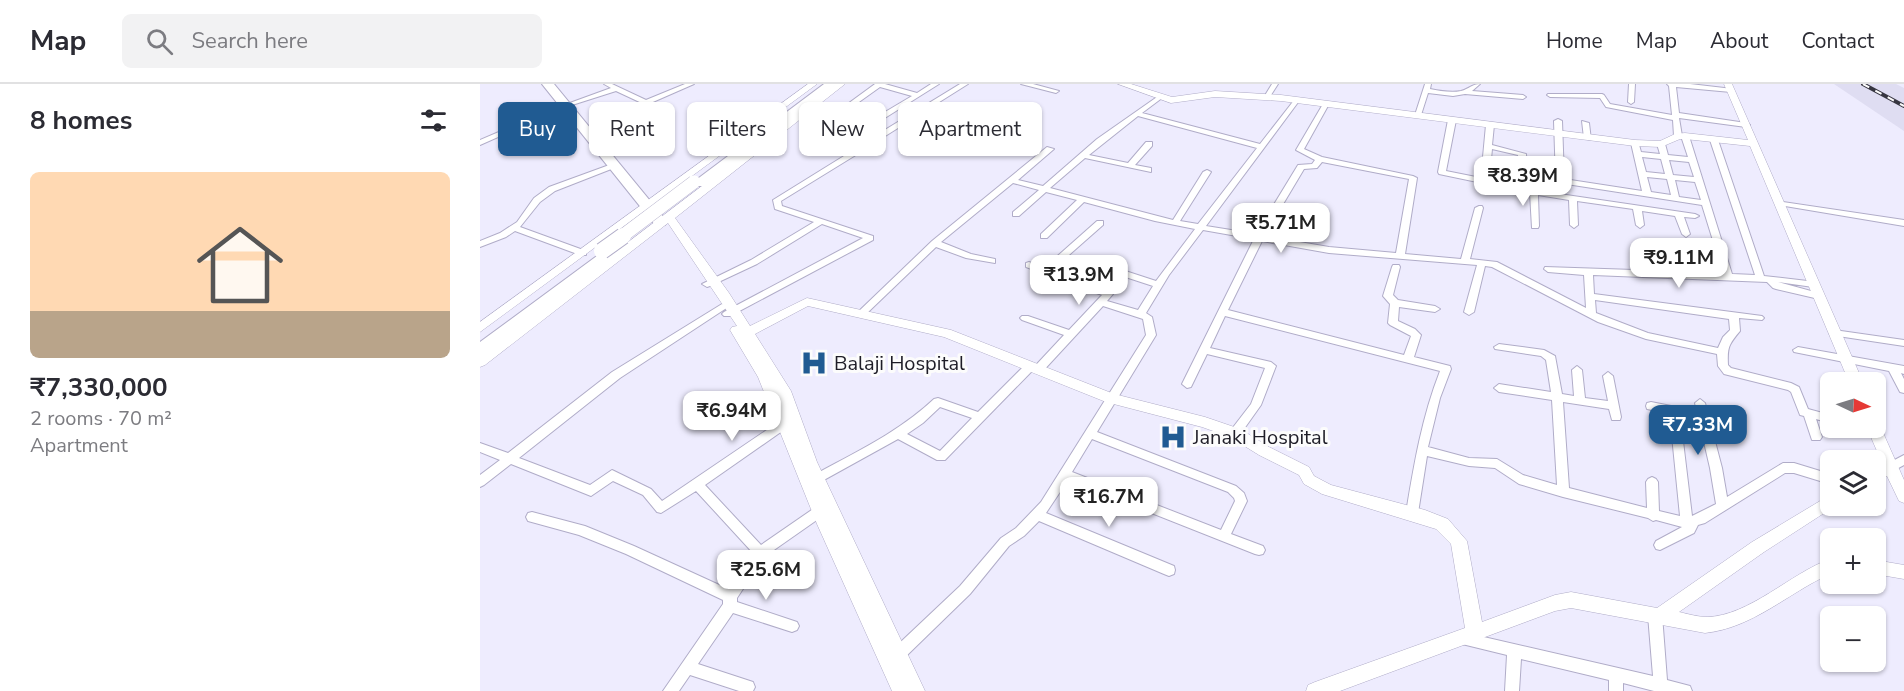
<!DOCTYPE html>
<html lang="en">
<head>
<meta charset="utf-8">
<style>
	:root { --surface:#fff; --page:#f2f2f3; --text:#2b2b33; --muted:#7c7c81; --line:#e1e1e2; --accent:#205b92 }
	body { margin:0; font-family:"Nunito Sans",sans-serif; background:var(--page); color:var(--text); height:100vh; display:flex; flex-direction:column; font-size:22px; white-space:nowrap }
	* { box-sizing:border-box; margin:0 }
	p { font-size:20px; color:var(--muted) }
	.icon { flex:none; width:33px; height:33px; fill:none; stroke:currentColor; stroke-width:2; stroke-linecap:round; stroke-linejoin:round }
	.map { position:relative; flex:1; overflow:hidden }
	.panel { display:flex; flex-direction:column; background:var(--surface); width:480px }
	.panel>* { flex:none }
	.guide { position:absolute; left:18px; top:18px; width:570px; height:54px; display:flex; gap:12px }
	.needle { width:39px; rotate:94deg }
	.controls { position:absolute; left:1340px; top:288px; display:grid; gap:12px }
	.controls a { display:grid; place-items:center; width:66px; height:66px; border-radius:9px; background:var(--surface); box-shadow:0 2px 4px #0004; font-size:30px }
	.price { position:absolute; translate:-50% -51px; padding:0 14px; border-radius:12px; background:#fff; color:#222; font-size:20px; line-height:39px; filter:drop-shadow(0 2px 3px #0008) }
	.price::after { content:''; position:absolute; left:50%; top:36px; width:18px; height:14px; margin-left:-9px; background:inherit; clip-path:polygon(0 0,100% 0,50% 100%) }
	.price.current { background:var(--accent); color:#fff }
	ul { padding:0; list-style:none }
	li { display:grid; align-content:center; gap:12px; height:318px; padding:0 30px }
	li+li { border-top:2px solid var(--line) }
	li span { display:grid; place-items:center; height:186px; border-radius:9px; color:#555 }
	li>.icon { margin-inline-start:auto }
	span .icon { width:108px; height:108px; fill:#fffc; stroke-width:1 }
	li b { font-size:26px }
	h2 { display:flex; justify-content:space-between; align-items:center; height:72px; padding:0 30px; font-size:26px }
	.chip { padding:0 21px; border-radius:9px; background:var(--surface); box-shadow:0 2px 4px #0004; font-size:21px; line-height:54px }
	.chip.current { background:var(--accent); color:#fff }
	header { display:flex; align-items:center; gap:36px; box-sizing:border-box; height:84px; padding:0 30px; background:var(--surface); border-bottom:2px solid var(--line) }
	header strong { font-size:28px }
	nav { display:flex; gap:33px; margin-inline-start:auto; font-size:21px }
	.search { width:420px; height:54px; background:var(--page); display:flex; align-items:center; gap:15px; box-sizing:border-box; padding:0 21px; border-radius:9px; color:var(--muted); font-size:22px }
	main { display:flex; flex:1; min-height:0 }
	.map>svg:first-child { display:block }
	.built { fill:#dfddf2 }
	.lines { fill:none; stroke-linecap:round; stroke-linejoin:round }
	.street-casing { stroke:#b0acc8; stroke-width:2 }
	.secondary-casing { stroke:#b0acc8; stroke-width:1 }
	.highway-casing { stroke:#b0acc8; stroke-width:2 }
	.street { fill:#fff; fill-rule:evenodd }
	.secondary { fill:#fff; fill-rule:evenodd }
	.highway { fill:#fff; fill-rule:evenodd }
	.rail-casing { stroke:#373641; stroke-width:4 }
	.rail { stroke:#fcfcfc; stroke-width:2; stroke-dasharray:7; stroke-linecap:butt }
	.highway-bridge-far1-casing { stroke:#b0acc8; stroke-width:14; stroke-linecap:butt }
	.highway-bridge-casing { stroke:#b0acc8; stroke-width:18; stroke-linecap:butt }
	.highway-bridge-far1 { stroke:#fff; stroke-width:13 }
	.highway-bridge { stroke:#fff; stroke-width:16 }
	.labels { text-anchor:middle; stroke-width:6; stroke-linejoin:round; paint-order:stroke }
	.poi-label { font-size:20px; fill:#1e1d27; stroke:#fcfcfc; text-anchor:start }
</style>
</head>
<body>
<header>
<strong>Map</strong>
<div class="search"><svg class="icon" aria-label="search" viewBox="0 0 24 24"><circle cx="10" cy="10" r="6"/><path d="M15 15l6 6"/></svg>Search here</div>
<nav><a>Home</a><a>Map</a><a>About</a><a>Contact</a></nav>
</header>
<main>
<section class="panel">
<h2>8 homes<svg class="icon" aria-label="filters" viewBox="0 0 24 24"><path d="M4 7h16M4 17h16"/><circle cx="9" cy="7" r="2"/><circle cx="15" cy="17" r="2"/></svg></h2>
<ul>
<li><span style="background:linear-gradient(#ffd9b3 75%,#b9a48a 0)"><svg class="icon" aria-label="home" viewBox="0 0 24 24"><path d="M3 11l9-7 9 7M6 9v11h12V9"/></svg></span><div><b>₹7,330,000</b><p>2 rooms · 70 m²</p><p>Apartment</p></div></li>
</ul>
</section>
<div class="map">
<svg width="1424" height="607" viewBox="0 0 1424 607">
	<rect width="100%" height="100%" fill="#eeecfe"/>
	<path class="built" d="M1354 0H1416L1424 4V47Z"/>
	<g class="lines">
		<defs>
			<path id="street" d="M124 0H132L166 16 205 0H214L166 21 136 7 92 21 87 20 131 4Z
				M395 0H405L437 9 451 0H459L365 59 377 63 480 0H488L383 66V69H379L301 117 302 122 393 152V156L250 232H244L242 230 244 228 383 154 342 140 277 180 230 202 227 203 222 200 271 176 334 138 295 125 293 116 372 67 328 49ZM400 3 432 12 358 56 337 48Z
				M541 0H553L579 7 576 9Z
				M792 0H798L789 14H785L784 13Z
				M945 0H951L950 5C960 7 971 9 981 7 989 5 992 0 1000 0L992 7 1043 11 1046 13 1043 15 985 10 973 12 948 9 941 31 938 33 935 31Z
				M1149 0H1155L1154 18 1151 20 1148 18Z
				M1187 0H1210L1253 5V7L1251 8 1196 3 1199 29 1266 39 1270 41 1266 43 1199 34 1202 52 1205 50 1209 52 1252 190 1275 191 1230 56 1234 54 1238 56 1284 192 1336 198 1338 200 1333 203 1298 198 1342 210 1344 212 1339 215 1296 205 1293 204 1287 198 1113 191 1114 210 1282 232 1284 234 1282 236 1259 234 1260 247C1249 260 1247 263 1248 281L1251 284 1311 299 1319 303 1328 325 1350 331V339L1336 335 1342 353 1340 356H1332L1324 332 1320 331 1311 308 1308 306 1244 290 1238 282 1237 270 1166 255 1118 238 1012 183 1005 182 994 228 989 231 984 228 997 181 849 169 782 157 748 226 924 271 931 252 910 241 908 239 910 220 903 212 912 183 913 181H919L920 183 913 211 918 216 955 222 960 225 955 228 919 223 918 237 935 245 941 251 934 273 970 282 971 285 960 314 948 363 989 374 1017 375 1043 391 1077 401 1072 316 1019 308 1014 304 1019 300 1071 308 1066 276 1061 272 1015 265 1014 263 1019 260 1064 266 1075 272 1082 310 1094 312 1092 286 1097 282 1102 286 1105 314 1128 317 1123 292 1128 288 1133 292 1141 333 1140 336H1132L1129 325 1083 318 1089 404 1167 424 1166 398 1168 395 1172 393 1176 395 1178 398 1179 427 1200 432 1190 332 1188 329 1167 325 1166 322 1167 319 1171 318 1196 323 1200 332 1212 432 1236 420 1230 384 1215 319 1220 315 1225 319 1242 384 1247 413 1303 379H1314L1350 390V400L1314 389H1305L1225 439 1218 441 1214 449 1180 466 1176 465 1174 461 1176 457 1202 443 1176 436 1173 437 1168 434 1083 413 1039 400 1015 384 989 382 947 372 938 429 936 433 932 434 928 433 926 429C934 380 942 333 960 287L745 232 730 264 791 278 796 282 781 321 759 352H751L749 349 751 346 771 320 785 284 727 270 711 303 707 304 702 300 774 155 723 146 689 191 666 229 672 233 676 251 617 348 756 402 764 409 767 417 751 450 783 462 785 466 783 470 779 471 775 470 588 396 566 429 694 482 695 486 694 490 689 492 684 490 559 437 544 452 529 462 490 510 419 579 414 581 409 579 407 574 409 569 480 502 521 454 536 444 561 418 666 251 663 235 623 222 562 288 558 289 553 286 465 376H457L418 355 342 397 338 399 334 397 332 394 334 391C376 368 419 348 454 315L458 314 498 328 547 279 551 278 556 281 584 251 542 236 540 234 542 232H548L589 246 622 211 546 183V179L549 178 564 184 617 137H623V141L572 186 631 208 633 210 627 217 658 226 673 202 618 184V180H624L676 197 715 145 675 137 604 118 567 154H561V150L597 116 566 108 539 132H533V128L559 106 533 99 461 158 491 170 515 175V179L486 174 456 163 384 232H378L376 230 378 228 452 157 567 63 574 65 538 96 563 102 617 55 677 13 682 14 662 29 780 60 815 15H819V17L726 142 776 150 818 81 832 80 835 76 816 66 843 20 848 19 849 20 824 65 842 73 933 92 937 94 925 170 981 175 995 124 999 122H1002L1003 124 990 175 1017 178 1106 224 1104 191 1068 188 1064 185 1065 183 1243 189 1222 121 1080 99 1076 97 1074 37 1078 35 1082 37 1084 95 1162 107 1151 59 1152 57H1158L1161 68 1180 70 1177 60 1181 58 1185 60 1188 71 1208 73 1201 52 1198 54 1194 52 1193 36 1126 23 1120 14 1070 13 1067 11 1068 10H1122L1124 11 1130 20 1192 31 1189 2ZM658 32 777 64 718 140 700 137 731 88 727 86 723 88 693 136 570 104 605 74 671 88V84L655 81 672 62V58H666L648 79 609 71ZM1162 73 1181 75 1185 90 1166 88ZM1189 76 1209 78 1214 93 1193 91ZM842 78 929 95 916 169 849 163 784 152 824 85 837 84ZM1167 93 1187 95 1191 111 1171 108ZM1195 96 1215 98 1221 116 1199 113ZM1115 216 1249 235 1250 246 1243 253 1238 264 1168 249 1116 229ZM460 323 492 334 460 367 427 350 443 339ZM612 355 748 408 754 414 755 417 741 446 592 388Z
				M84 20 86 21V23L0 61V56Z
				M972 34 976 36 966 87 1001 94 1006 41 1010 39 1014 41 1012 61 1046 70 1047 87 1040 95 1038 102 1066 108 1215 130 1219 132 1215 134 1204 133 1210 150 1206 153 1202 150 1195 132 1162 127 1164 141 1160 144 1156 141 1153 125 1097 117 1098 141 1094 144 1090 141 1089 116 1058 111 1059 142 1058 144H1052L1050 109 959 90 958 88 968 36ZM1012 65 1038 71 1039 87 1032 95 1031 100 1009 96Z
				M1102 37 1109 39 1111 56 1104 54Z
				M132 80 139 82 75 107 60 118 40 143 106 167V171H100L35 147 26 153 0 163V157L20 149 37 138 54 114 69 103Z
				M1296 117 1424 136V142L1299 121 1295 119Z
				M242 220 245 221 247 223 245 225 140 294 39 374 110 401 132 386 171 405 182 417 300 337H308L309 340 308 343 225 401 281 461 336 423 340 422 344 423 346 427 344 431 284 473 257 514V518L317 538 319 542 317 546 312 548 253 529 218 580 273 598 275 603 273 607H259L210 591 199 607H183L243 520V516L146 470 99 451 48 437 46 433 48 429 52 428 105 442 154 462 248 505 273 469 216 407 181 429 177 428 163 411 133 397 111 412 31 380 4 401 0 403V391L20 376 0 368V359L28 369 132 288Z
				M1354 246 1424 256V262L1351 251 1349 249Z
				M1318 263 1424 282V290L1421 289 1424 295V309L1420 308 1409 287 1314 268 1313 266Z
				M1424 371V381L1411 388 1407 386 1405 383 1407 380Z
				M1175 525 1180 527 1182 531 1187 596 1210 602 1212 607H1174L1143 599V607H1129V596L1041 575 1039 607H1025L1027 571 982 560 977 559 975 554 977 549 982 548 1173 592 1168 531 1170 527Z"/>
			<path id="secondary" d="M328 0H337L0 248V238Z
				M356 0H365L195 134 249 209 270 242 327 214 471 246 634 310 725 333 760 345 789 363 829 383 834 392 851 401 945 426 968 435 987 457 1002 538 1075 511 1091 508 1177 524 1272 458 1350 411V422H1355L1284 468 1199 528C1208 530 1218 533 1227 533 1269 532 1311 489 1350 475V490C1308 509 1273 544 1225 549L1091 524 1075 527 860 607H826L828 601 835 598 985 544 971 460 956 445 842 410 824 400 819 391 779 371 750 353 722 343 626 318 464 253 328 222 275 250 311 307 337 378 445 607H412L337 440 278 293 250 246 252 243 257 242 188 139 5 281 0 283V271Z
				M638 0H651L692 13 735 7 801 11 1155 56 1180 57 1195 50 1205 49 1268 56 1244 0H1252L1383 298H1369L1270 62 1205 55H1200L1181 63 1155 62 801 17 735 13 691 19Z
				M1395 339 1401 344 1424 396V419L1419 417 1407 392 1395 398V385L1403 381 1387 344H1395Z
				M1395 476 1424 481V495L1395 490Z"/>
			<path id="highway" d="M62 0H74L185 135 187 138 185 141H175Z
				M344 0H357L226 102H216L214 99 216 96Z
				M130 164 138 169 135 172 6 271 0 273V258L125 166Z"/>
		</defs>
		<use href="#street" class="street-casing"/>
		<use href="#secondary" class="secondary-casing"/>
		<use href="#highway" class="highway-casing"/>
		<use href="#street" class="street"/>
		<use href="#secondary" class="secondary"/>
		<use href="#highway" class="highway"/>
		<defs>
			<path id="rail" d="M1383 0 1424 22"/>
		</defs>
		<use href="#rail" class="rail-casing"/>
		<use href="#rail" class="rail"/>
		<defs>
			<path id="highway-bridge-far1" d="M141 153 214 98"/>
			<path id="highway-bridge" d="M122 167 143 152"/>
		</defs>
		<use href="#highway-bridge-far1" class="highway-bridge-far1-casing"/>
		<use href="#highway-bridge" class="highway-bridge-casing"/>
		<use href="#highway-bridge-far1" class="highway-bridge-far1"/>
		<use href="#highway-bridge" class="highway-bridge"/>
	</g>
	<defs>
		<symbol id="hospital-bare" viewBox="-9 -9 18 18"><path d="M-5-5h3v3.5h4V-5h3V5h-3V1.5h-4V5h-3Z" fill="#205b92" stroke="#fcfcfc" stroke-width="2.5" paint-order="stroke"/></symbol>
	</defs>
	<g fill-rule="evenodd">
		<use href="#hospital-bare" x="315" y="260" width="38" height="38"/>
		<use href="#hospital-bare" x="674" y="334" width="38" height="38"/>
	</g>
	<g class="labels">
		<g class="poi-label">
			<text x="354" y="286">Balaji Hospital</text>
			<text x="713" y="360">Janaki Hospital</text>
		</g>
	</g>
</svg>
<div class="controls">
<a><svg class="needle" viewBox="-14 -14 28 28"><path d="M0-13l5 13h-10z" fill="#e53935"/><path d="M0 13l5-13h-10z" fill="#7c7c81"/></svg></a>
<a><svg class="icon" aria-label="layers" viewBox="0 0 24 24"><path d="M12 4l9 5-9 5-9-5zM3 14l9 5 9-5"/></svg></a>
<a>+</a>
<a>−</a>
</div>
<b class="price" style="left:1043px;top:123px">₹8.39M</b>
<b class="price" style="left:801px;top:170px">₹5.71M</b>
<b class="price" style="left:1199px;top:205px">₹9.11M</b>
<b class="price" style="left:599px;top:222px">₹13.9M</b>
<b class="price" style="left:252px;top:358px">₹6.94M</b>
<b class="price current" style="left:1218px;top:372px">₹7.33M</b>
<b class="price" style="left:629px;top:444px">₹16.7M</b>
<b class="price" style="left:286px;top:517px">₹25.6M</b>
<div class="guide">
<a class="chip current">Buy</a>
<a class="chip">Rent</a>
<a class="chip">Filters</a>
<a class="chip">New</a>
<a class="chip">Apartment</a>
</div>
</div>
</main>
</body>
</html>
